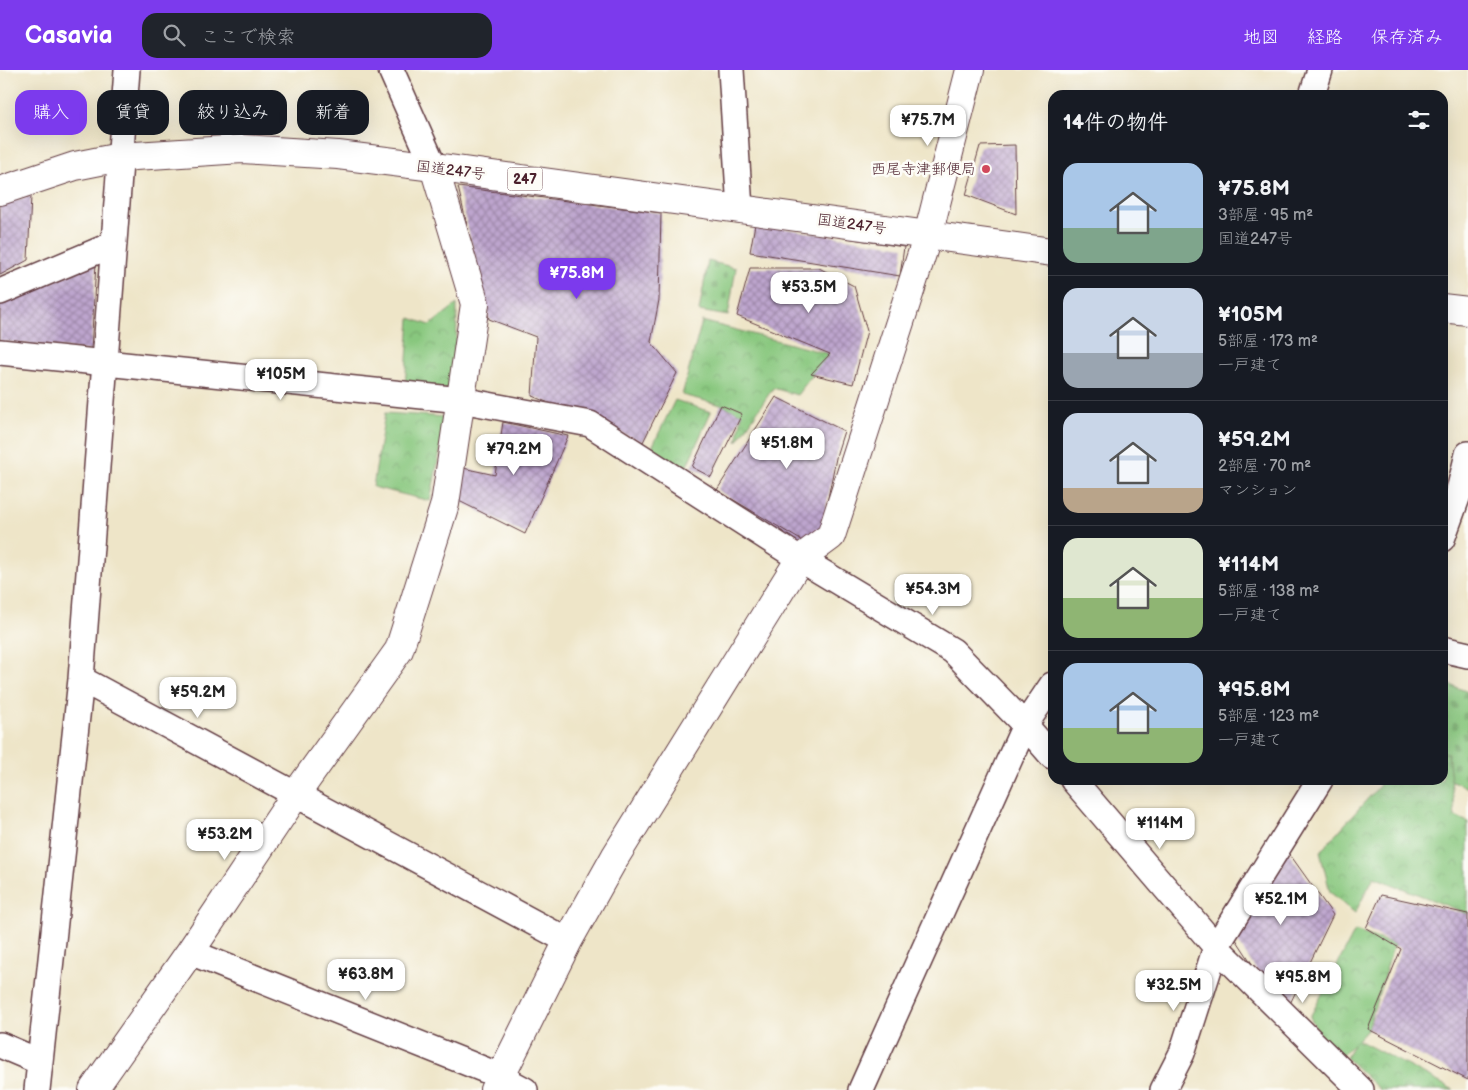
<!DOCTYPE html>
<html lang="ja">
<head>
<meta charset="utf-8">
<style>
	:root { --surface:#171b24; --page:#20242c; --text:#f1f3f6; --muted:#9ea1a6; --line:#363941; --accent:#7c3aed }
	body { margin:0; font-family:"Balsamiq Sans","Klee One",sans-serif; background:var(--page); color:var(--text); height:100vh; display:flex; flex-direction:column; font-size:19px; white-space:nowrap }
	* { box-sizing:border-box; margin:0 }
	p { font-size:16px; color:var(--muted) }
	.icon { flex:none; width:28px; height:28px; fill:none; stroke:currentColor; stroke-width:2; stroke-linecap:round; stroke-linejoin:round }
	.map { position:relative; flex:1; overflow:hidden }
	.sheet { position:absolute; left:1048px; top:20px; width:400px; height:695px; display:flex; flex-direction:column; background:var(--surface); border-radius:15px; box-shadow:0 5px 20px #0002 }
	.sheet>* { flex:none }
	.banner { position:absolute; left:15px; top:20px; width:475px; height:45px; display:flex; gap:10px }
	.price { position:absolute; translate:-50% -42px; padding:0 11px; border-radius:10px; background:#fff; color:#222; font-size:16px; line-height:32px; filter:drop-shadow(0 1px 2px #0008) }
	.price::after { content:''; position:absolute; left:50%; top:30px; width:15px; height:11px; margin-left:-8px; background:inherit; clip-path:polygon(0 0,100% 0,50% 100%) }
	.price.on { background:var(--accent); color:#fff }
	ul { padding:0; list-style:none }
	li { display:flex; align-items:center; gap:15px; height:125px; padding:0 15px }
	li+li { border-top:1px solid var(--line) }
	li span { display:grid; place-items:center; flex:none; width:140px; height:100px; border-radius:15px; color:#555 }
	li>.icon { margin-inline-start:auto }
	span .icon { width:60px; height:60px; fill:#fffc; stroke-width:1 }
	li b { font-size:21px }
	h2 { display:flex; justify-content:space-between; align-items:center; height:60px; padding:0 15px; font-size:21px }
	.pill { padding:0 18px; border-radius:15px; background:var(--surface); box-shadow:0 5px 20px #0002; font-size:18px; line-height:45px }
	.pill.on { background:var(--accent); color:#fff }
	header { display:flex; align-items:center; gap:30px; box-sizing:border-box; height:70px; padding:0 25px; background:var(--accent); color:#fff }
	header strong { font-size:24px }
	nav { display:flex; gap:28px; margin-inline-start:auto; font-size:18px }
	.search { width:350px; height:45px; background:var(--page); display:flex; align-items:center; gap:12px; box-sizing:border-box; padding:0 18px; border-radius:15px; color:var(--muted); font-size:19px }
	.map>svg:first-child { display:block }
	.cemetery { fill:url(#cemetery-stones); stroke:#697354 }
	.park { fill:url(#park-crowns); stroke:#697354 }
	.building { fill:url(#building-cross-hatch) }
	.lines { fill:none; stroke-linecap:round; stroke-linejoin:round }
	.minor-casing { stroke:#633d43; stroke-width:28 }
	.tertiary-casing { stroke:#633d43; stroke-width:30 }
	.trunk-casing { stroke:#633d43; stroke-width:30 }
	.minor { stroke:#fff; stroke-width:25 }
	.tertiary { stroke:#fff; stroke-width:28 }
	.trunk { stroke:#fff; stroke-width:28 }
	.poi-dot { fill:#d1495b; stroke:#fdfcf7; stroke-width:2 }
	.labels { text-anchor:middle; stroke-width:5; stroke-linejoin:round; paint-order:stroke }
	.shield { fill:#fdfcf7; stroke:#806168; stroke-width:1 }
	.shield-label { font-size:14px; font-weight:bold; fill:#4a1f2b }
	.poi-label { font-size:15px; fill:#4a1f2b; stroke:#fdfcf7; text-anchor:end }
	.street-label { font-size:15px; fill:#4a1f2b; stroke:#fdfcf7 }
</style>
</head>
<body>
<header>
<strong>Casavia</strong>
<div class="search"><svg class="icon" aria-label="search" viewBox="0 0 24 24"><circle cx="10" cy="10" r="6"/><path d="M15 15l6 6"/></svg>ここで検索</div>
<nav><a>地図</a><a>経路</a><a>保存済み</a></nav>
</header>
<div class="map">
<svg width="1468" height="1020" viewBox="0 0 1468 1020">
	<defs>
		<pattern id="cemetery-stones" width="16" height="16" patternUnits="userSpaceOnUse" patternTransform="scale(1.25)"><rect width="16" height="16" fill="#88c77e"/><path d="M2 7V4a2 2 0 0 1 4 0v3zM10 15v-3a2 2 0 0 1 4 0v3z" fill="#77aa6d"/></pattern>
		<pattern id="park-crowns" width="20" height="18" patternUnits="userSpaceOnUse" patternTransform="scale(1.25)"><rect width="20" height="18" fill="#88c77e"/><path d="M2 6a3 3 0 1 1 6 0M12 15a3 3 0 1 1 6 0" fill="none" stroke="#77aa6d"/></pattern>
		<pattern id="building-cross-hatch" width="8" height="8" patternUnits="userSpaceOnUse" patternTransform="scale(1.25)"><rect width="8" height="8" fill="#bda5ce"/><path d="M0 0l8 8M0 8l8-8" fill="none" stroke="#9c86a7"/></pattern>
	</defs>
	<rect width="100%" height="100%" fill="#fdfcf7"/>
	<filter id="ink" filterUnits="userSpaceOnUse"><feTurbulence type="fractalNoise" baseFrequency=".02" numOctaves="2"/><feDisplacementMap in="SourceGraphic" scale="10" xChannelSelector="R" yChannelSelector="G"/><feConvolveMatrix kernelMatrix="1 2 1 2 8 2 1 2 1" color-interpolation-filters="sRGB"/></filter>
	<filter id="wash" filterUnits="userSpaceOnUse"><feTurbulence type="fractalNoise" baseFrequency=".0096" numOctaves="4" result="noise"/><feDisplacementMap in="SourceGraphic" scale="20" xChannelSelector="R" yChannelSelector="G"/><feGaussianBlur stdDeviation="1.12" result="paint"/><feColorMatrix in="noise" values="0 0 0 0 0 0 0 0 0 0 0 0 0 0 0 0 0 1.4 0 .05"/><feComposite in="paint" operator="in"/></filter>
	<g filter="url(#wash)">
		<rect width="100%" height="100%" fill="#eee5c8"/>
		<path class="cemetery" d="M708 191 736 198 728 246 699 241Z
			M1443 612 1468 622V718L1443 707Z"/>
		<path class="park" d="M457 234 456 320 405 316 410 248 430 255Z
			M702 251 829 284 797 325 773 318 737 372 742 344 721 335 682 325Z
			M675 330 711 342 684 402 651 379Z
			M385 343 447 347 430 431 373 417Z
			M1443 683H1448L1455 746 1468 752V844L1374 807 1355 843 1330 822 1320 782 1380 715 1378 710H1442Z
			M1355 861 1394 874 1368 959 1358 970 1454 1020H1380L1346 988 1353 974 1334 993 1310 947Z"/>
		<g id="blocks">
			<path class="building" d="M1015 75 1016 144 966 125 980 76Z
				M458 117 661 143 659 230 651 272 677 303 643 372 532 326 536 267 489 249Z
				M31 126 28 190 0 205V134Z
				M755 154 904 177 900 206 750 182Z
				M96 193 91 281 0 271V233Z
				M750 198H819L854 216 867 261 853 314 811 304 830 284 737 246Z
				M776 327 844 361 837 383 822 458 804 472 717 420Z
				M721 335 742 344 711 407 692 397Z
				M503 352 568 366 525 464 455 429 463 398 495 405Z
				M1281 772 1333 845 1285 944 1228 857Z
				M1381 825 1468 844V1010L1368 959 1401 879 1366 858Z"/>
		</g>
	</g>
	<g filter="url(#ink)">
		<use href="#blocks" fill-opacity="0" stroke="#633d43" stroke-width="1"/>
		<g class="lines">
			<defs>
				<path id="minor" d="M391 0 434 97
					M731 0 740 139
					M1312 25 1320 0
					M0 222 114 174
					M0 282 461 330 590 354 800 489 953 581 1025 655 1052 686
					M1442 469 1458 425 1468 384
					M1442 579 1468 585
					M81 609 568 871
					M1073 710 1216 877 1361 1020
					M190 882 495 1004 525 1020
					M0 975 40 992
					M37 1020 81 609 127 0
					M861 1020 1025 655 1052 615
					M1163 1020 1182 983 1216 877 1320 710"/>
				<path id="tertiary" d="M93 1020 190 882 296 724 399 580 445 434 475 234 434 97
					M494 1020 568 871 615 787 800 489 831 466 928 165 970 0"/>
				<path id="trunk" d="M0 121 75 96 120 87 242 79 338 85 434 97 1052 182
					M1442 238 1468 241"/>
			</defs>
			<use href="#minor" class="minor-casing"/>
			<use href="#tertiary" class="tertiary-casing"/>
			<use href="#trunk" class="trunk-casing"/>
			<use href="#minor" class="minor"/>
			<use href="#tertiary" class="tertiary"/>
			<use href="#trunk" class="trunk"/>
		</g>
	</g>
	<circle class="poi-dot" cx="986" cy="99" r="5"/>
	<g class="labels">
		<rect class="shield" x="507.5" y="97.5" width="35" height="23" rx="4"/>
		<g class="shield-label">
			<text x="525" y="114">247</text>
		</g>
		<g class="poi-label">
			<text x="976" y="104">西尾寺津郵便局</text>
		</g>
		<g class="street-label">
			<text transform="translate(451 100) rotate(7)" y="5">国道247号</text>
			<text transform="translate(852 154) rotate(8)" y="5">国道247号</text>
		</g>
	</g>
</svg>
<b class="price" style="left:928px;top:77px">¥75.7M</b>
<b class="price on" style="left:577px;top:230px">¥75.8M</b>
<b class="price" style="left:809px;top:244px">¥53.5M</b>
<b class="price" style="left:281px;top:331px">¥105M</b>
<b class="price" style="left:787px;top:400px">¥51.8M</b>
<b class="price" style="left:514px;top:406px">¥79.2M</b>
<b class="price" style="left:933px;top:546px">¥54.3M</b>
<b class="price" style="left:198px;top:649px">¥59.2M</b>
<b class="price" style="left:1160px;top:780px">¥114M</b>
<b class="price" style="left:225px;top:791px">¥53.2M</b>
<b class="price" style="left:1281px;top:856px">¥52.1M</b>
<b class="price" style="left:366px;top:931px">¥63.8M</b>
<b class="price" style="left:1303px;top:934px">¥95.8M</b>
<b class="price" style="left:1174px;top:942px">¥32.5M</b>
<div class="banner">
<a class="pill on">購入</a>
<a class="pill">賃貸</a>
<a class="pill">絞り込み</a>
<a class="pill">新着</a>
</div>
<section class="sheet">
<h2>14件の物件<svg class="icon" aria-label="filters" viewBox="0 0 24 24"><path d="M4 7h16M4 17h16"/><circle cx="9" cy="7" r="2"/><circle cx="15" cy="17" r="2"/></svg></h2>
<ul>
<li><span style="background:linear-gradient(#a9c7e8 65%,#7fa58c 0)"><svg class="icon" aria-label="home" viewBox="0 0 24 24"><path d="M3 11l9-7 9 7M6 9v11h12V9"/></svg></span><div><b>¥75.8M</b><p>3部屋 · 95 m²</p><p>国道247号</p></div></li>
<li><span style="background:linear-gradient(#c9d6e8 65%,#9aa5b1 0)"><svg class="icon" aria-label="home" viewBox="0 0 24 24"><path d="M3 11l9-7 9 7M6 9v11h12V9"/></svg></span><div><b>¥105M</b><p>5部屋 · 173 m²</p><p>一戸建て</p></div></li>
<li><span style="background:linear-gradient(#c9d6e8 75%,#b9a48a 0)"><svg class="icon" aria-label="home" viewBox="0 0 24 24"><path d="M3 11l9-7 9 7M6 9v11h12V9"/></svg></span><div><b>¥59.2M</b><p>2部屋 · 70 m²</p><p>マンション</p></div></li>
<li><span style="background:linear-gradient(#dfe7d0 60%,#8fb573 0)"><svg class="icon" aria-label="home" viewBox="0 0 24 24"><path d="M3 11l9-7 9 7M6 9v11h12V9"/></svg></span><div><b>¥114M</b><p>5部屋 · 138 m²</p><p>一戸建て</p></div></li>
<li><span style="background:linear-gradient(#a9c7e8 65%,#8fb573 0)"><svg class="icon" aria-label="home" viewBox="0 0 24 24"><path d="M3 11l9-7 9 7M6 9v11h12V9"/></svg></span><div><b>¥95.8M</b><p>5部屋 · 123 m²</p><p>一戸建て</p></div></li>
</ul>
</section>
</div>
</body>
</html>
